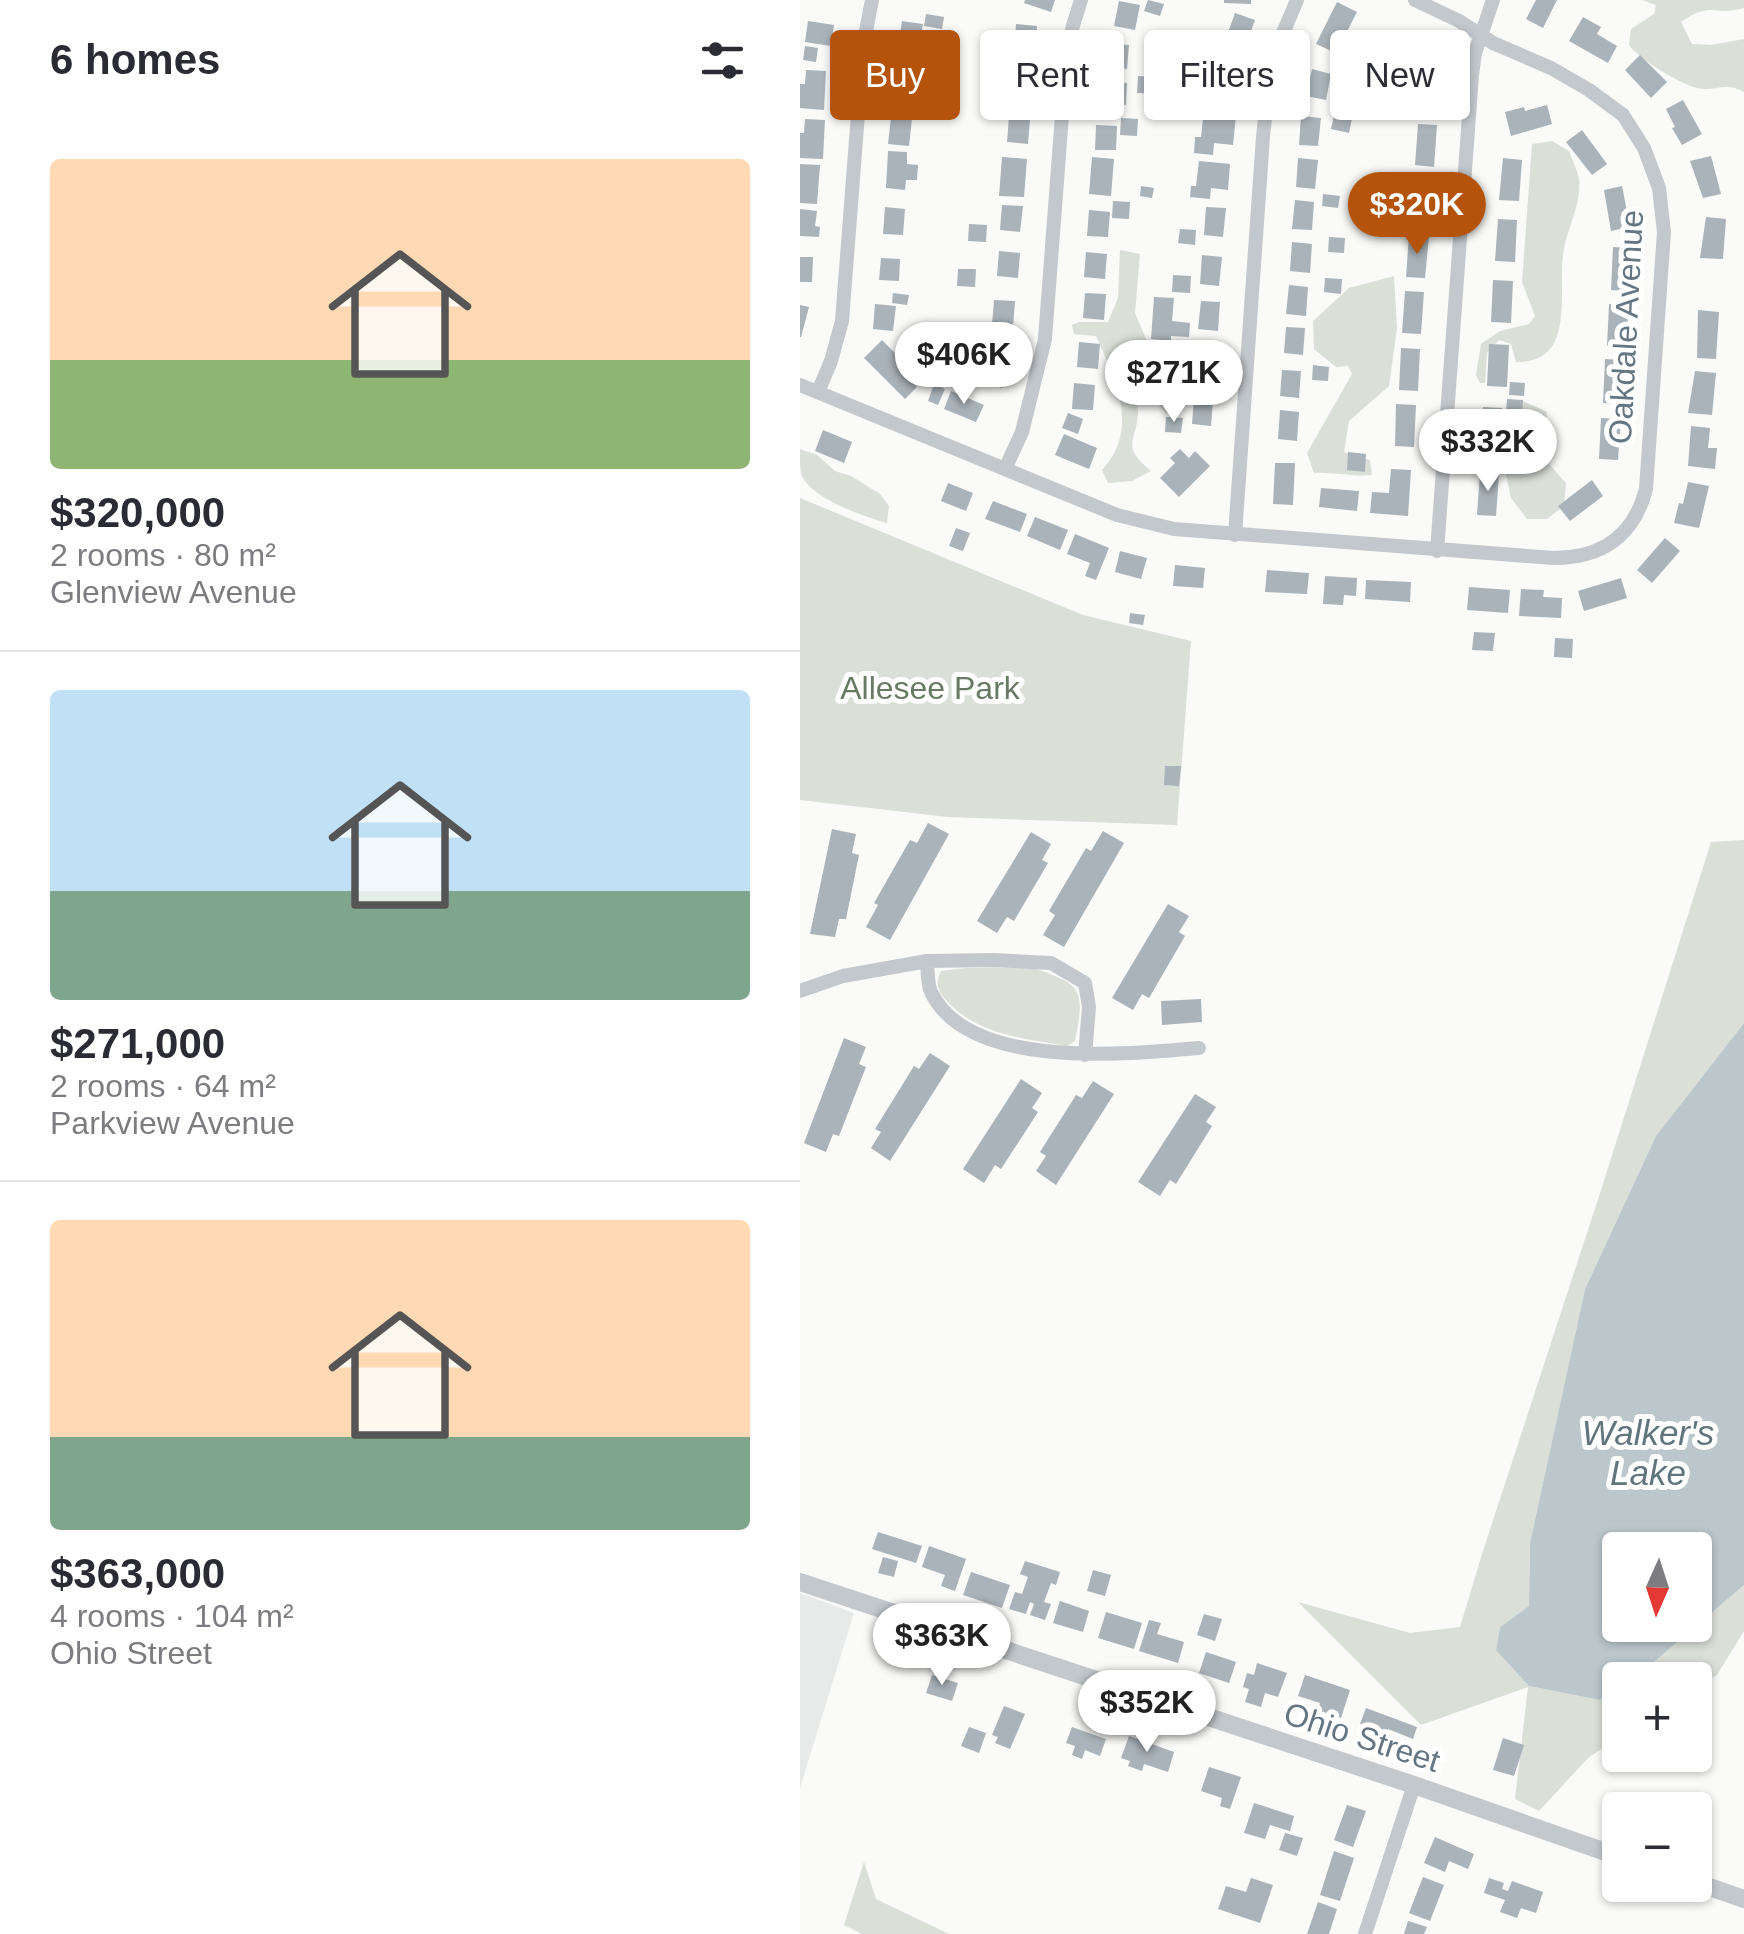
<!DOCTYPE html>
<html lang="en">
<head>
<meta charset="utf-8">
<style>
	:root { --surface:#fff; --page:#f7f7f7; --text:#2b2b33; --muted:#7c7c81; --line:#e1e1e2; --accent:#b45309 }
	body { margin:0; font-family:Arial,sans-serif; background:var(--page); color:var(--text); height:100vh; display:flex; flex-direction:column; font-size:38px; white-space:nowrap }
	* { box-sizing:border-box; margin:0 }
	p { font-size:32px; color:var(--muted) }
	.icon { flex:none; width:55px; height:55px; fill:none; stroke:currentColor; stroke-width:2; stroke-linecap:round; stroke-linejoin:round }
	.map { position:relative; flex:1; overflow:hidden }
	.sheet { display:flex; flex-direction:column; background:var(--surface); width:800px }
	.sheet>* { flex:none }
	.banner { position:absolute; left:30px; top:30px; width:762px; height:90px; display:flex; gap:20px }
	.needle { width:65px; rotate:183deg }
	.tools { position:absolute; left:802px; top:1532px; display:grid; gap:20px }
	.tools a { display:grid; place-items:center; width:110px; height:110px; border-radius:10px; background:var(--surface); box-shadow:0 2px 8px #0004; font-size:50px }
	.price { position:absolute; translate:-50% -85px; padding:0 22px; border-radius:35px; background:#fff; color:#222; font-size:32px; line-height:65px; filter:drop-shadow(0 2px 5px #0008) }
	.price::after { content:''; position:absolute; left:50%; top:60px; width:30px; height:22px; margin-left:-15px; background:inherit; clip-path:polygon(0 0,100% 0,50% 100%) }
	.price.selected { background:var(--accent); color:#fff }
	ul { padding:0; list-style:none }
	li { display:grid; align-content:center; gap:20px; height:530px; padding:0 50px }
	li+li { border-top:2px solid var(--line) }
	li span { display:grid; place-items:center; height:310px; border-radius:10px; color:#555 }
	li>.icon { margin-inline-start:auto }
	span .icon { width:180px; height:180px; fill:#fffc; stroke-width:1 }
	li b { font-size:42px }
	h2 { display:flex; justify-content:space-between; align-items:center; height:120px; padding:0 50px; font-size:42px }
	.tag { padding:0 35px; border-radius:10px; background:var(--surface); box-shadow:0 2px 8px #0004; font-size:35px; line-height:90px }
	.tag.selected { background:var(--accent); color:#fff }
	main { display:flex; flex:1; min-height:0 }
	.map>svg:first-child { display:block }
	.built { fill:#e8e9e9 }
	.green { fill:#dadfd7 }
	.water { fill:#bbc7cb; fill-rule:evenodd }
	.building { fill:#aab3b9 }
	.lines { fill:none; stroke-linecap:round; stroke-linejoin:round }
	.minor { stroke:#c3c8cc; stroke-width:14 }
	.tertiary { stroke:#c3c8cc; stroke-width:18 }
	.labels { text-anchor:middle; stroke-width:10; stroke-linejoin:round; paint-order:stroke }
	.street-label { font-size:32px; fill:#657683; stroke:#fff }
	.park-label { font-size:32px; fill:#687a64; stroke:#fff }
	.water-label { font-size:35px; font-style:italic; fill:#60757c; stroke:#fff }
</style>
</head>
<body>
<main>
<section class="sheet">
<h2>6 homes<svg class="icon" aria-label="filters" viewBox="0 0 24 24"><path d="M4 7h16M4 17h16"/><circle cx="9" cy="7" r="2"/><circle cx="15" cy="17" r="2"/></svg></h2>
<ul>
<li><span style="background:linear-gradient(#ffd9b3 65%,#8fb573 0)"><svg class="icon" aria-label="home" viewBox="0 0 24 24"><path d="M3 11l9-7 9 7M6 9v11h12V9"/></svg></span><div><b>$320,000</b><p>2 rooms · 80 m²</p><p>Glenview Avenue</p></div></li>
<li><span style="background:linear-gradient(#bfe0f5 65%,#7fa58c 0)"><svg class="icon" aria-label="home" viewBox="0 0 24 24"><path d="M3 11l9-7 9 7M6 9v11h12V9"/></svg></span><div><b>$271,000</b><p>2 rooms · 64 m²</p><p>Parkview Avenue</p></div></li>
<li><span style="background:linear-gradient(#ffd9b3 70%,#7fa58c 0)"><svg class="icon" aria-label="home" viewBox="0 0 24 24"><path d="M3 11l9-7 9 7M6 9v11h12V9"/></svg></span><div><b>$363,000</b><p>4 rooms · 104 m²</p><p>Ohio Street</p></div></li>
</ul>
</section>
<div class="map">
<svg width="944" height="1934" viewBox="0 0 944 1934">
	<rect width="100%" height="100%" fill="#fafaf8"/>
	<path class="built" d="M0 1593 54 1613 0 1788Z"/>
	<path class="green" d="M842 0H944V8C913 17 913 0 881 22L892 44 911 45 944 39V92C925 81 915 92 897 88 880 84 839 59 829 45L831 29 854 14 856 5Z
		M752 141 769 151C772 160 778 171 779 180 782 205 765 232 763 256 758 294 776 363 716 362L711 344 699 340 687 353 685 383H680L676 375 681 344 700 331 729 324 735 316 722 282 732 144Z
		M320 250 340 254 335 313 350 348 363 365 398 388 366 414 353 396 333 388C335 396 338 405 338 413 336 444 320 445 351 471L332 481 308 483 302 470C340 429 316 380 296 336L274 334 272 325 279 322H308L318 298Z
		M594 276 597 328 589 386 549 421 544 452 570 460 572 475C552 477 533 472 514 473L507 453 552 374 548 366 536 367 514 349 513 321 549 288Z
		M721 400 747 412 741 455 766 483 764 506 747 519H727L711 498 703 461 707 428Z
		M0 449 17 455 35 471 51 476 80 494 89 506 87 523C63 516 11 499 1 474 0 468 0 457 0 449Z
		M0 498 283 615 391 641 377 825 148 817 0 800Z
		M944 840V1023L856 1136 785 1289 730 1543 729 1606 700 1627 696 1649 729 1686 800 1700 820 1687V1737L789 1757 739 1811 715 1799 728 1687 621 1725 498 1602 610 1633 660 1627 682 1554 802 1187 911 842Z
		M230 967C281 984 286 987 275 1041L267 1046C221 1038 177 1035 145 999 137 989 135 983 141 971L165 968Z
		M944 1585V1631L917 1675 895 1689V1680H830L847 1668Z
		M64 1862 76 1899 149 1934H62L44 1925Z"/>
	<path class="water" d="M944 1023V1585L847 1668 830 1680H820V1687L800 1700 729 1686 696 1650 700 1627 729 1606 730 1543 785 1289 856 1136ZM820 1550H895V1625H820Z"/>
	<path class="building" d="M225 0H255L251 12 224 3Z
		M348 0 364 4 360 16 344 11Z
		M424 0H451V4L424 3Z
		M736 0H757L743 28 726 19Z
		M319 1 340 5 335 30 314 26Z
		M537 2 557 12 536 53 516 44Z
		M435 13 455 20 446 45 440 43 435 56 417 50 421 36 426 38Z
		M126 14 144 17 142 29 124 26Z
		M783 17 801 27 797 34 817 46 808 63 769 41Z
		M8 21 34 25 31 46 5 42Z
		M102 21 123 24 118 51 98 47Z
		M216 24 237 26 235 52 214 50Z
		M308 44 329 45 327 69 305 67Z
		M620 44 633 60 629 63 642 80 626 92 600 59Z
		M5 46 18 48 16 62 3 60Z
		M840 55 867 82 851 98 825 70Z
		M546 61 564 65 559 83 541 79Z
		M422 64 441 67 435 105 415 102Z
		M512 69 531 74 526 100 506 96Z
		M6 70 26 71 24 110 0 108V84H5Z
		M186 70H230V95H201V99H186Z
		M96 72 116 74 113 101 93 98Z
		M338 76 356 77V94L337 93Z
		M300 81 327 83 326 105 320 104 319 109 298 107Z
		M883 100 902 134 882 145 872 128 875 127 866 109Z
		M747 105 752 124 711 136 705 112 724 107 725 111Z
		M92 108 113 110 109 146 88 144Z
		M535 110 553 114 549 133 531 129Z
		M414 114 436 115 433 145 414 143 413 155 394 153 395 137H401L403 119 414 120Z
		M501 116 521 118 518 146 499 145Z
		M209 117 230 119 228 144 207 142Z
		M321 118 338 119 337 136 320 135Z
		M5 119 25 120 23 159 0 158V133H4Z
		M618 124 637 125 634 167 615 165Z
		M296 125 317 126 316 150H295Z
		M782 130 807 164 792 175 766 142Z
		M88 151 107 152V164L118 165 117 180H106L105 190 86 188Z
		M911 156 921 194 903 198 890 161Z
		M202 157 227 159 224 197 199 196Z
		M292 157 314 159 311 196 289 194Z
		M498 158 518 160 515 189 496 187Z
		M703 158 722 160 719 201 699 200Z
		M399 161 430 164 428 190 411 188 410 199 390 197 391 186H396Z
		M0 164 20 165 17 204 0 203Z
		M614 179 633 180 630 222 611 220Z
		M341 186 354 188 352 198 340 196Z
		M822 186 830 227 811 231 804 190Z
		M523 194 540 196 538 208 522 206Z
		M495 200 514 202 512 230 492 229Z
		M313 201 330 202 329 219 312 218Z
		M202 205 223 206 220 232 200 230Z
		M85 207 105 209 103 235 83 234Z
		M406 207 426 208 423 237 404 235Z
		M0 209 17 211 15 226 20 227 19 237 0 236Z
		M289 210 310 212 308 237 287 236Z
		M906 217 926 219 923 259 900 258Z
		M698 219 717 220 715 262 695 261Z
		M169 224 187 225 186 242 168 241Z
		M380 229 396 230 395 245 378 243Z
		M609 235 629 237 625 278 606 277Z
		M529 237 545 238 544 253 528 252Z
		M492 242 512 244 510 273 490 271Z
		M813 247 832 248 830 291 811 290Z
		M199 251 220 253 218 278 197 276Z
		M286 252 307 254 305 279 284 277Z
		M402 255 422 257 419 286 400 284Z
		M0 257H13L12 282H0Z
		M81 258 100 259 99 281 79 280Z
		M158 269H176L175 287 157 286Z
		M373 275 391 276 390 293 372 292Z
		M525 278 542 279 541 294 524 292Z
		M693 280 713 281 711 323 691 322Z
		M489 285 508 287 506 316 486 314Z
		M605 291 624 292 621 334 602 333Z
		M93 293 109 295 107 305 92 303Z
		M285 293 306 294 304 320 283 318Z
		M354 297 374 298 372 321 390 323 389 337 371 336V341L351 339Z
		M194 300 215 301 213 327 192 325Z
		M401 301 420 302 418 331 398 329Z
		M75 304 96 306 93 331 73 329Z
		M809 304 829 305 826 347 807 346Z
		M0 305 9 307 1 337H0Z
		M898 310 919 312 916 359 897 358Z
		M486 327 505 328 503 355 484 353Z
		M82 340 110 368 104 374 117 387 105 399 64 358Z
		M279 342 300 344 298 369 277 367Z
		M689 344 709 345 707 387 687 386Z
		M601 348 620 349 618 391 599 390Z
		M397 350 416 352 414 378 395 377Z
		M191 357 211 364 202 388 182 381Z
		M805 359 824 360 822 404 803 403Z
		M513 365 529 367 528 381 512 380Z
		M482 370 501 371 499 398 480 396Z
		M895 371 916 373 912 415 888 413Z
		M710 382 725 383 724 396 709 395Z
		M274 383 295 385 293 410 272 409Z
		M134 384 145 389 138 405 128 401Z
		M151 391 184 405 176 422 144 409Z
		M394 398 413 399 411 426 392 424Z
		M707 399 723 400 722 413 706 412Z
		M596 404 616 405 614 447 595 446Z
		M683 407 702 408 700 450 680 448Z
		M480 410 499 412 497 441 478 439Z
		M268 413 283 419 278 434 262 428Z
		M366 417 383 418 381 433 365 432Z
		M801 418 821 419 818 460 799 459Z
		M891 426 910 428 908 448H917L915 469 888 466Z
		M23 430 52 442 44 463 15 451Z
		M264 434 297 448 289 469 255 455Z
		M380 449 389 458 395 451 410 466 379 497 360 478 375 463 370 458Z
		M548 452 566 454 565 472 547 470Z
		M475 463H495L493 505 473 504Z
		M591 469 611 470 608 516 570 513 572 492 589 493Z
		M680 473 699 474 696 516 677 515Z
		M792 480 803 496 770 521 758 506Z
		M888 482 909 486 899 528 874 523 879 503 883 504Z
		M148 483 173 493 166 511 141 501Z
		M521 488 559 491 557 511 519 507Z
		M193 501 227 514 220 532 185 519Z
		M235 517 268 530 260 550 227 536Z
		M156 528 170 533 163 551 149 546Z
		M275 534 309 548 296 580 285 576 290 563 267 554Z
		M865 538 880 551 852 583 837 570Z
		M320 551 347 558 341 579 315 572Z
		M375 565 405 568 403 588 373 586Z
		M467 570 509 573 507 594 465 592Z
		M525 576 557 578 556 596 544 595 543 605 523 604Z
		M821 578 827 598 784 611 778 591Z
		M566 580 611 582 610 602 565 599Z
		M669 587 710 590 708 613 667 610Z
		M721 589 744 590 743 597 762 598 761 618 719 616Z
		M330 613 345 615 343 625 329 623Z
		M674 632 695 633 693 651 672 650Z
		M755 638 773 639 772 658 754 657Z
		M365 766H381L379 786 364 785Z
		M128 823 149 834 90 940 66 927 78 905 74 903 110 840 117 843Z
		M32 829 56 834 52 853 59 855 46 919H39L35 937 10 934Z
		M303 831 324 843 264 947 243 935 255 915 249 911 286 848 291 851Z
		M231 832 251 844 242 860 248 863 214 921 207 917 197 933 177 921Z
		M368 904 389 916 379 932 385 936 349 998 342 994 333 1010 312 998Z
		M401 999 402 1022 362 1025 361 1001Z
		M44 1038 66 1047 59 1064 66 1067 39 1136 33 1134 26 1152 4 1143Z
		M130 1053 150 1066 90 1161 71 1148 81 1132 75 1129 114 1066 119 1069Z
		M221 1079 242 1093 232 1108 238 1112 201 1169 195 1165 184 1183 163 1169Z
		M293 1081 314 1094 256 1185 236 1171 246 1156 240 1152 276 1095 282 1098Z
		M395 1094 416 1107 406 1122 412 1126 376 1184 370 1180 360 1196 338 1182Z
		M78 1532 122 1546 116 1563 72 1549Z
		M129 1546 166 1559 155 1591 141 1586 145 1575 122 1567Z
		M83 1557 98 1561 94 1577 78 1573Z
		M225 1561 260 1572 256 1585 251 1583 244 1602 251 1604 245 1620 230 1615 234 1604 230 1602 226 1614 209 1609 215 1592 222 1594 228 1577 220 1574Z
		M293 1570 311 1575 305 1596 287 1591Z
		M171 1572 210 1585 202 1608 163 1595Z
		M260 1601 289 1611 283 1632 253 1623Z
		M306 1612 342 1623 334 1649 298 1638Z
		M404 1614 422 1619 415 1641 397 1635Z
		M349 1620 361 1623 357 1634 384 1642 378 1663 339 1651Z
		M406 1652 436 1662 429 1683 399 1673Z
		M457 1663 487 1673 478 1697 465 1693 461 1707 445 1702 449 1689 443 1687 447 1673 454 1675Z
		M132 1675 158 1683 152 1701 126 1693Z
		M505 1675 550 1690 541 1718 518 1710 520 1703 498 1696Z
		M204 1706 225 1714 210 1749 195 1743 198 1737 192 1735Z
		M566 1708 617 1727 613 1739 588 1729 587 1734 560 1724Z
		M169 1727 186 1733 179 1753 161 1746Z
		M272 1727 306 1739 300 1756 285 1750 282 1759 272 1755 275 1746 266 1743Z
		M329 1736 374 1752 368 1772 344 1764 342 1771 328 1766 330 1761 321 1758Z
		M703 1738 724 1745 714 1776 693 1770Z
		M409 1767 441 1777 430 1809 420 1806 422 1798 401 1791Z
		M454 1803 494 1816 490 1831 470 1825 465 1839 444 1833Z
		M547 1805 566 1811 553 1847 534 1840Z
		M485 1833 503 1838 497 1856 479 1850Z
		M635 1837 674 1854 668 1869 649 1861 645 1872 624 1863Z
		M534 1851 554 1858 540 1901 520 1895Z
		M623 1877 644 1885 630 1921 609 1913Z
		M451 1878 473 1885 460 1923 418 1909 426 1886 446 1892Z
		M689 1878 704 1883 702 1889 708 1891 712 1881 743 1892 736 1913 721 1908 717 1918 700 1912 705 1900 684 1893Z
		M518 1902 537 1909 529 1934H507Z
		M608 1921 627 1927 624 1934H604Z"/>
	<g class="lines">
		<path class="minor" d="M0 385 317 515 374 529 754 558C802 558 834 536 846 489L864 232 859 188 844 148 823 115 789 90 751 68 693 43 659 21 615 0
			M18 392 31 361 42 321 59 101 65 36 72 0
			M205 469 222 432 245 339 264 89 272 29 281 0
			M435 535 463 137 468 89 478 45 497 0
			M637 551 672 75 675 53 693 0
			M127 961C128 971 127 983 131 992 169 1071 328 1054 399 1048
			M0 991 43 976 127 961 194 960 251 963 285 983 289 1007 285 1055
			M565 1934 614 1785"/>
		<path class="tertiary" d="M0 1582 614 1785 820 1857
			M895 1882 944 1899"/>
	</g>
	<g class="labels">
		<g class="street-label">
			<text transform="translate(826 327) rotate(-87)" y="11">Oakdale Avenue</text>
			<text transform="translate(562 1737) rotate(18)" y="11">Ohio Street</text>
		</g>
		<g class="park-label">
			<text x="130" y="699">Allesee Park</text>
		</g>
		<g class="water-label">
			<text x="848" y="1445">Walker's<tspan x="848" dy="40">Lake</tspan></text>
		</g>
	</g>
</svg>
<div class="tools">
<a><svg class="needle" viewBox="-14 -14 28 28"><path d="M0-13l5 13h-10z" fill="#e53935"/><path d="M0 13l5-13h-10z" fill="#7c7c81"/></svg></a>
<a>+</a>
<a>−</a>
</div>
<b class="price selected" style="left:617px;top:257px">$320K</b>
<b class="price" style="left:164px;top:407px">$406K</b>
<b class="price" style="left:374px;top:425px">$271K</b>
<b class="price" style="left:688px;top:494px">$332K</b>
<b class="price" style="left:142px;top:1688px">$363K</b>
<b class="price" style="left:347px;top:1755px">$352K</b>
<div class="banner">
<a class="tag selected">Buy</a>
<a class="tag">Rent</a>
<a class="tag">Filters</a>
<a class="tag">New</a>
</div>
</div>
</main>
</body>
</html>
